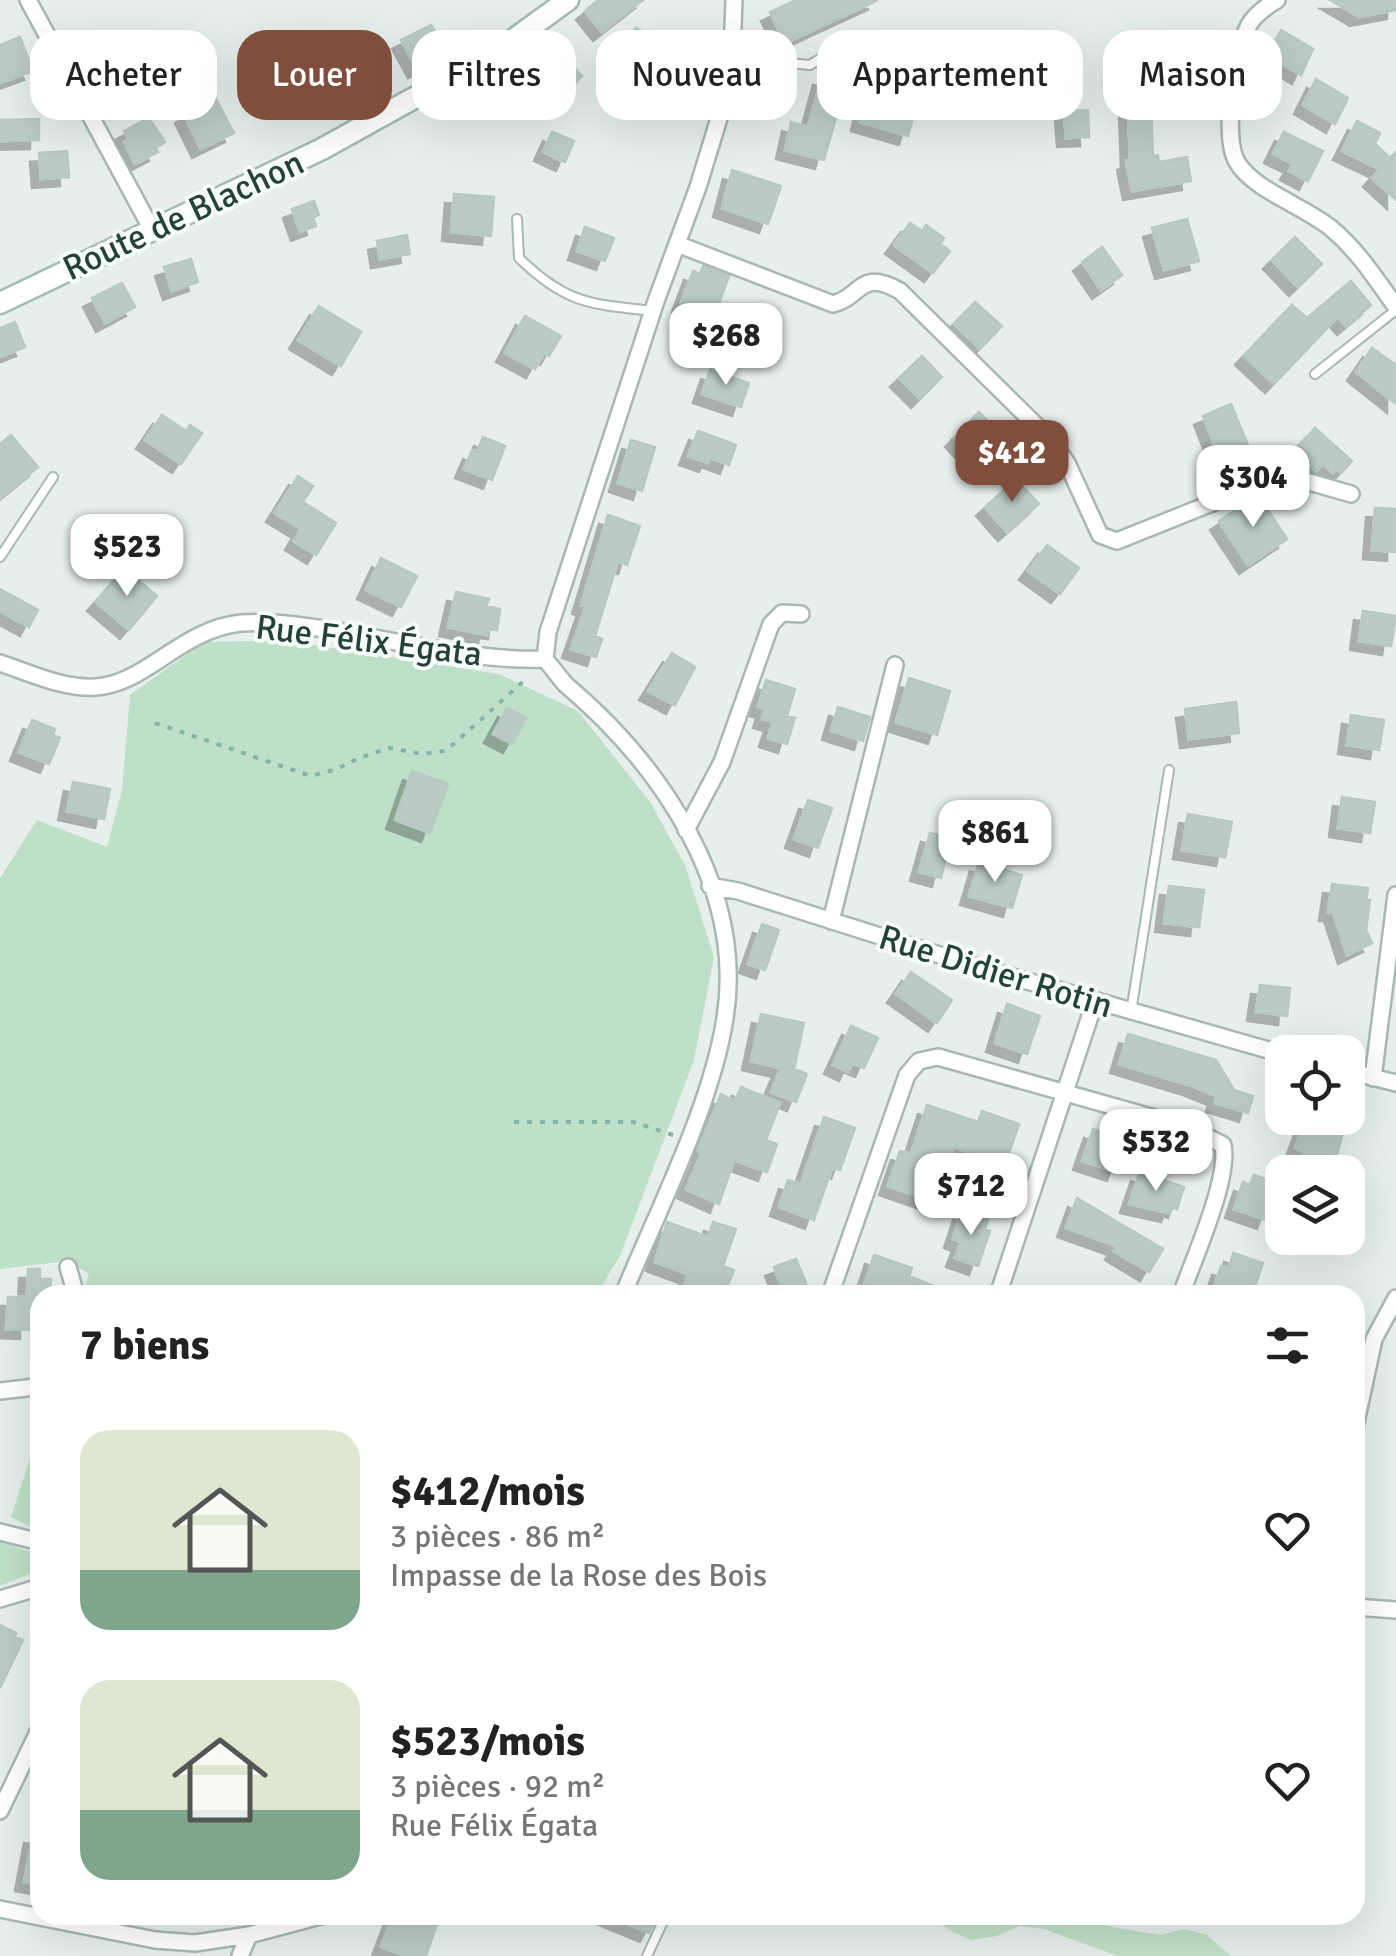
<!DOCTYPE html>
<html lang="fr">
<head>
<meta charset="utf-8">
<style>
	:root { --surface:#fff; --page:#f2f2f2; --text:#222; --muted:#767676; --accent:#804e3d }
	body { margin:0; font-family:Signika,sans-serif; background:var(--page); color:var(--text); height:100vh; display:flex; flex-direction:column; font-size:38px; white-space:nowrap }
	* { box-sizing:border-box; margin:0 }
	p { font-size:32px; color:var(--muted) }
	.icon { flex:none; width:55px; height:55px; fill:none; stroke:currentColor; stroke-width:2; stroke-linecap:round; stroke-linejoin:round }
	.map { position:relative; flex:1; overflow:hidden }
	.side { position:absolute; left:30px; top:1285px; width:1335px; height:640px; display:flex; flex-direction:column; background:var(--surface); border-radius:30px; box-shadow:0 10px 40px #0002 }
	.side>* { flex:none }
	.banner { position:absolute; left:30px; top:30px; width:1338px; height:90px; display:flex; gap:20px }
	.fabs { position:absolute; left:1265px; top:1035px; display:grid; gap:20px }
	.fabs a { display:grid; place-items:center; width:100px; height:100px; border-radius:20px; background:var(--surface); box-shadow:0 10px 40px #0002; font-size:50px }
	.price { position:absolute; translate:-50% -85px; padding:0 22px; border-radius:20px; background:#fff; color:#222; font-size:32px; line-height:65px; filter:drop-shadow(0 2px 5px #0008) }
	.price::after { content:''; position:absolute; left:50%; top:60px; width:30px; height:22px; margin-left:-15px; background:inherit; clip-path:polygon(0 0,100% 0,50% 100%) }
	.price.current { background:var(--accent); color:#fff }
	ul { padding:0; list-style:none }
	li { display:flex; align-items:center; gap:30px; height:250px; padding:0 50px }
	li span { display:grid; place-items:center; flex:none; width:280px; height:200px; border-radius:30px; color:#555 }
	li>.icon { margin-inline-start:auto }
	span .icon { width:120px; height:120px; fill:#fffc; stroke-width:1 }
	li b { font-size:42px }
	h2 { display:flex; justify-content:space-between; align-items:center; height:120px; padding:0 50px; font-size:42px }
	.chip { padding:0 35px; border-radius:30px; background:var(--surface); box-shadow:0 10px 40px #0002; font-size:35px; line-height:90px }
	.chip.current { background:var(--accent); color:#fff }
	.map>svg:first-child { display:block }
	.green { fill:#bfe0c8 }
	.building { fill:#bbcac4; stroke:#b8c9c2; stroke-width:2.5; filter:url(#shadow) }
	.lines { fill:none; stroke-linecap:round; stroke-linejoin:round }
	.lane-casing { stroke:#a8b8b2; stroke-width:12 }
	.street-casing { stroke:#a8b8b2; stroke-width:20 }
	.secondary-casing { stroke:#a4bbb3; stroke-width:25 }
	.path { stroke:#86b3a5; stroke-width:4; stroke-dasharray:5 8; stroke-linecap:butt }
	.lane { stroke:#fff; stroke-width:8 }
	.street { stroke:#fff; stroke-width:15 }
	.secondary { stroke:#fff; stroke-width:20 }
	.labels { text-anchor:middle; stroke-width:8; stroke-linejoin:round; paint-order:stroke }
	.street-label { font-size:35px; fill:#24423a; stroke:#f7fbf9 }
</style>
</head>
<body>
<div class="map">
<svg width="1396" height="1956" viewBox="0 0 1396 1956">
	<defs>
		<filter id="shadow"><feDropShadow dx="-9" dy="9" stdDeviation="0" flood-color="#0004"/></filter>
	</defs>
	<rect width="100%" height="100%" fill="#e6efeb"/>
	<path class="green" d="M282 640 499 674 578 711 650 802 685 865 714 957 694 1060 620 1256 596 1295H83L89 1274 68 1261 0 1269V878L37 820 107 847 122 790 130 695 204 642Z
		M40 1428V1532L11 1517Z
		M0 1542 40 1555V1570L0 1586Z
		M931 1915H1086L1087 1919 1111 1927 1161 1935 1184 1929 1207 1935 1231 1956H1118L1044 1929 1020 1926 997 1936 971 1940 949 1930Z"/>
	<path class="building" d="M598 0H643L602 32 585 11Z
		M796 0H878L785 43 770 12Z
		M1330 0H1396V10L1359 17Z
		M431 25 450 53 417 69 401 40Z
		M636 28 674 50 654 86 619 66Z
		M1281 30 1313 49 1301 75 1268 56Z
		M107 32 124 62 102 76 99 70 88 78 80 61 87 57 81 47Z
		M20 37 33 71 0 83V45Z
		M560 54 582 76 555 103 532 80Z
		M358 72 361 79 368 76 375 91 350 103 340 81Z
		M822 76 846 82 824 160 785 150 791 122 808 127Z
		M1316 79 1348 98 1335 124 1303 105Z
		M867 88 917 102 908 136 860 122Z
		M216 99 234 133 201 149 184 114Z
		M1151 107 1153 156 1158 155 1159 162 1187 157 1191 181 1132 191 1126 161 1130 160 1128 108Z
		M1088 110 1089 137 1066 138 1064 111Z
		M149 118 165 142 156 148 158 152 135 164 124 142 128 139 124 131Z
		M39 119V140L0 141V120Z
		M1357 121 1380 133 1375 144 1390 158 1396 152V200L1372 178 1380 169 1342 151Z
		M552 132 574 141 565 162 543 152Z
		M1284 132 1323 151 1308 181 1289 171 1293 164 1273 154Z
		M67 151 69 177 41 179 39 153Z
		M732 170 781 186 768 224 722 208Z
		M454 194 494 197 491 236 451 232Z
		M314 201 319 215 313 217 316 226 300 232 292 209Z
		M1187 219 1199 261 1164 270 1152 228Z
		M910 223 922 231 926 225 944 238 940 244 950 251 933 273 894 245Z
		M585 227 614 238 605 261 577 251Z
		M407 235 410 254 380 259 377 241Z
		M1295 237 1322 264 1298 287 1272 260Z
		M1102 247 1122 275 1101 290 1082 262Z
		M191 259 198 282 172 291 164 267Z
		M703 266 729 276 714 317 751 313 753 329 736 331 691 315 694 307 681 303 693 271 700 274Z
		M1351 281 1371 305 1346 326 1338 317 1274 384 1244 356 1292 305 1307 318Z
		M122 283 135 307 105 323 92 298Z
		M975 302 1002 326 980 349 954 324Z
		M319 306 361 332 341 366 298 340Z
		M525 316 561 336 549 356 544 353 535 369 505 353Z
		M15 322 25 347 0 357V328Z
		M1372 348 1396 365V404L1356 372Z
		M922 356 942 377 920 399 899 378Z
		M710 370 749 383 741 407 702 394Z
		M1231 404 1248 445 1219 457 1203 416Z
		M979 412 1006 440 980 465 954 438Z
		M162 415 186 431 190 425 202 433 181 464 145 440Z
		M1315 428 1352 461 1341 473 1337 469 1333 473 1323 464 1316 471 1294 452Z
		M698 431 736 445 729 465 710 458 708 463 688 456Z
		M11 435 38 467 0 498V444Z
		M483 437 505 446 492 480 464 469 472 450 477 452Z
		M631 440 655 447 642 491 618 483Z
		M298 476 313 486 303 502 336 523 316 555 294 541 301 529 275 513Z
		M1016 479 1039 504 1007 532 985 507Z
		M1258 495 1287 539 1248 565 1219 521Z
		M1375 508 1396 509V552L1372 550Z
		M608 515 640 526 627 565 618 561 595 636 602 639 596 657 571 649 586 606 581 605Z
		M1047 545 1079 568 1060 594 1028 571Z
		M381 558 417 576 401 607 366 590Z
		M125 569 157 596 129 630 96 602Z
		M0 589 38 610 29 627 0 611Z
		M456 592 489 599 486 606 500 609 497 630 488 629 487 635 448 627Z
		M1363 611 1396 616 1391 646 1359 641Z
		M672 653 695 667 675 705 648 691Z
		M909 678 950 691 937 735 896 722Z
		M766 680 795 689 787 716 795 718 787 744 768 738 773 722 762 719 765 709 758 707Z
		M1236 702 1239 733 1189 739 1185 709Z
		M838 707 870 717 863 741 831 731Z
		M507 708 526 718 512 744 493 734Z
		M1351 715 1384 720 1379 750 1347 745Z
		M32 720 55 729 53 735 60 738 49 764 19 752Z
		M412 771 448 784 430 833 395 820Z
		M73 782 110 789 104 819 67 811Z
		M1342 797 1375 802 1370 833 1338 828Z
		M808 800 832 808 818 848 794 839Z
		M1188 814 1232 822 1225 857 1182 850Z
		M930 833 951 838 941 878 919 872Z
		M979 862 1022 875 1012 908 969 896Z
		M1332 884 1368 888 1366 900H1370L1366 930 1372 943 1347 955 1333 912H1328Z
		M1169 886 1204 890 1199 927 1164 923Z
		M762 924 779 930 765 970 748 964Z
		M911 972 952 1000 937 1023 896 994Z
		M1260 985 1290 988 1287 1016 1256 1012Z
		M1007 1004 1040 1016 1027 1054 995 1043Z
		M761 1014 804 1023 794 1069 807 1074 796 1102 771 1092 781 1068 751 1061Z
		M851 1026 878 1038 864 1068 852 1063 848 1072 833 1065Z
		M1128 1034 1216 1060 1234 1090 1253 1096 1248 1113 1215 1103 1217 1096 1192 1086 1119 1064Z
		M741 1087 780 1103 766 1140 777 1144 767 1172 734 1160 719 1204 686 1189 702 1152 698 1151 721 1094 735 1101Z
		M927 1105 978 1122 982 1111 1019 1124 1005 1165 954 1147 931 1201 888 1186 900 1151 911 1154Z
		M824 1117 855 1128 840 1170 832 1168 814 1220 779 1207 788 1180 801 1184Z
		M1321 1118H1347L1335 1162 1322 1157 1319 1165 1303 1159 1305 1152 1295 1148 1303 1126 1317 1130Z
		M1093 1129 1127 1141 1116 1172 1082 1161Z
		M1140 1172 1184 1187 1177 1209 1173 1207 1170 1213 1129 1204Z
		M1254 1175 1279 1184 1266 1220 1234 1209 1243 1182 1250 1185Z
		M1077 1198 1163 1249 1149 1272 1114 1251 1117 1246 1066 1228Z
		M962 1211 988 1220 985 1229 990 1231 978 1266 955 1258 961 1242 953 1239Z
		M667 1222 708 1237 713 1222 736 1229 723 1266 734 1270 724 1295H698L683 1290 688 1274 655 1262Z
		M1233 1253 1263 1263 1252 1295H1237L1214 1287 1221 1266 1229 1268Z
		M874 1255 912 1268 909 1276 956 1295H870L862 1292Z
		M796 1259 806 1283 803 1295H770L781 1285 774 1267Z
		M28 1269H40V1279H51L50 1295H40V1311L29 1321V1330L6 1329 8 1297H27Z
		M0 1625 16 1633 15 1637 23 1640 0 1688Z
		M33 1834 40 1835V1885L24 1882Z
		M393 1915H412L437 1924 426 1956H407L381 1947Z
		M606 1915H658L649 1933Z"/>
	<g class="lines">
		<defs>
			<path id="lane" d="M732 45 778 62 810 65 848 42 881 36 899 38 916 52 920 77
				M517 219 519 258C566 304 590 304 653 311
				M1315 374 1396 310
				M0 557 53 477
				M1131 1012 1169 770
				M647 1956 666 1915"/>
			<path id="street" d="M28 0 151 228
				M1277 0C1267 6 1255 14 1249 25 1235 51 1222 137 1237 162 1253 190 1306 207 1332 229 1358 251 1376 279 1396 307
				M677 244 833 304C862 297 859 268 900 291L1050 439 1067 463 1100 535 1117 541 1232 495 1257 474 1271 471 1351 494
				M545 659 548 632 656 301 698 187 731 79 734 0
				M0 663C30 673 63 689 96 687 146 684 181 629 241 623 269 621 297 625 325 629 393 640 478 662 545 659L565 684C660 764 746 888 725 1018 712 1105 657 1212 623 1295
				M686 830 722 762 771 624 782 613 801 614
				M710 886 738 891 971 965 1282 1054
				M831 921 895 665
				M1348 1071 1396 1083
				M1373 1078 1396 895
				M68 1267 74 1288 72 1295
				M830 1295 907 1075 919 1061 938 1057 1190 1128 1223 1145C1230 1179 1193 1260 1181 1295
				M998 1295 1095 1001
				M0 1391 35 1387 40 1382
				M1355 1427 1374 1339 1396 1298
				M0 1532 40 1542
				M0 1599 40 1587
				M1355 1607 1396 1610
				M0 1811 40 1728
				M0 1909 155 1940 195 1943 249 1935 324 1915
				M240 1956 249 1935"/>
			<path id="secondary" d="M0 303 322 149 495 53 568 0"/>
		</defs>
		<use href="#lane" class="lane-casing"/>
		<use href="#street" class="street-casing"/>
		<use href="#secondary" class="secondary-casing"/>
		<path class="path" d="M155 723 311 776 337 769 359 758 389 748 423 754 443 751 455 743 528 677
			M514 1122H633L673 1135"/>
		<use href="#lane" class="lane"/>
		<use href="#street" class="street"/>
		<use href="#secondary" class="secondary"/>
	</g>
	<g class="labels">
		<g class="street-label">
			<text transform="translate(183 215) rotate(-25)" y="12">Route de Blachon</text>
			<text transform="translate(369 640) rotate(7)" y="12">Rue Félix Égata</text>
			<text transform="translate(996 971) rotate(17)" y="12">Rue Didier Rotin</text>
		</g>
	</g>
</svg>
<div class="fabs">
<a><svg class="icon" aria-label="locate" viewBox="0 0 24 24"><circle cx="12" cy="12" r="6"/><path d="M12 2v4M12 18v4M2 12h4M18 12h4"/></svg></a>
<a><svg class="icon" aria-label="layers" viewBox="0 0 24 24"><path d="M12 4l9 5-9 5-9-5zM3 14l9 5 9-5"/></svg></a>
</div>
<b class="price" style="left:726px;top:388px">$268</b>
<b class="price current" style="left:1012px;top:505px">$412</b>
<b class="price" style="left:1253px;top:530px">$304</b>
<b class="price" style="left:127px;top:599px">$523</b>
<b class="price" style="left:995px;top:885px">$861</b>
<b class="price" style="left:1156px;top:1194px">$532</b>
<b class="price" style="left:971px;top:1238px">$712</b>
<div class="banner">
<a class="chip">Acheter</a>
<a class="chip current">Louer</a>
<a class="chip">Filtres</a>
<a class="chip">Nouveau</a>
<a class="chip">Appartement</a>
<a class="chip">Maison</a>
</div>
<section class="side">
<h2>7 biens<svg class="icon" aria-label="filters" viewBox="0 0 24 24"><path d="M4 7h16M4 17h16"/><circle cx="9" cy="7" r="2"/><circle cx="15" cy="17" r="2"/></svg></h2>
<ul>
<li><span style="background:linear-gradient(#dfe7d0 70%,#7fa58c 0)"><svg class="icon" aria-label="home" viewBox="0 0 24 24"><path d="M3 11l9-7 9 7M6 9v11h12V9"/></svg></span><div><b>$412/mois</b><p>3 pièces · 86 m²</p><p>Impasse de la Rose des Bois</p></div><svg class="icon" aria-label="heart" viewBox="0 0 24 24"><path d="M12 20l-8-8c-3-5 5-10 8-4 3-6 11-1 8 4z"/></svg></li>
<li><span style="background:linear-gradient(#dfe7d0 65%,#7fa58c 0)"><svg class="icon" aria-label="home" viewBox="0 0 24 24"><path d="M3 11l9-7 9 7M6 9v11h12V9"/></svg></span><div><b>$523/mois</b><p>3 pièces · 92 m²</p><p>Rue Félix Égata</p></div><svg class="icon" aria-label="heart" viewBox="0 0 24 24"><path d="M12 20l-8-8c-3-5 5-10 8-4 3-6 11-1 8 4z"/></svg></li>
</ul>
</section>
</div>
</body>
</html>
